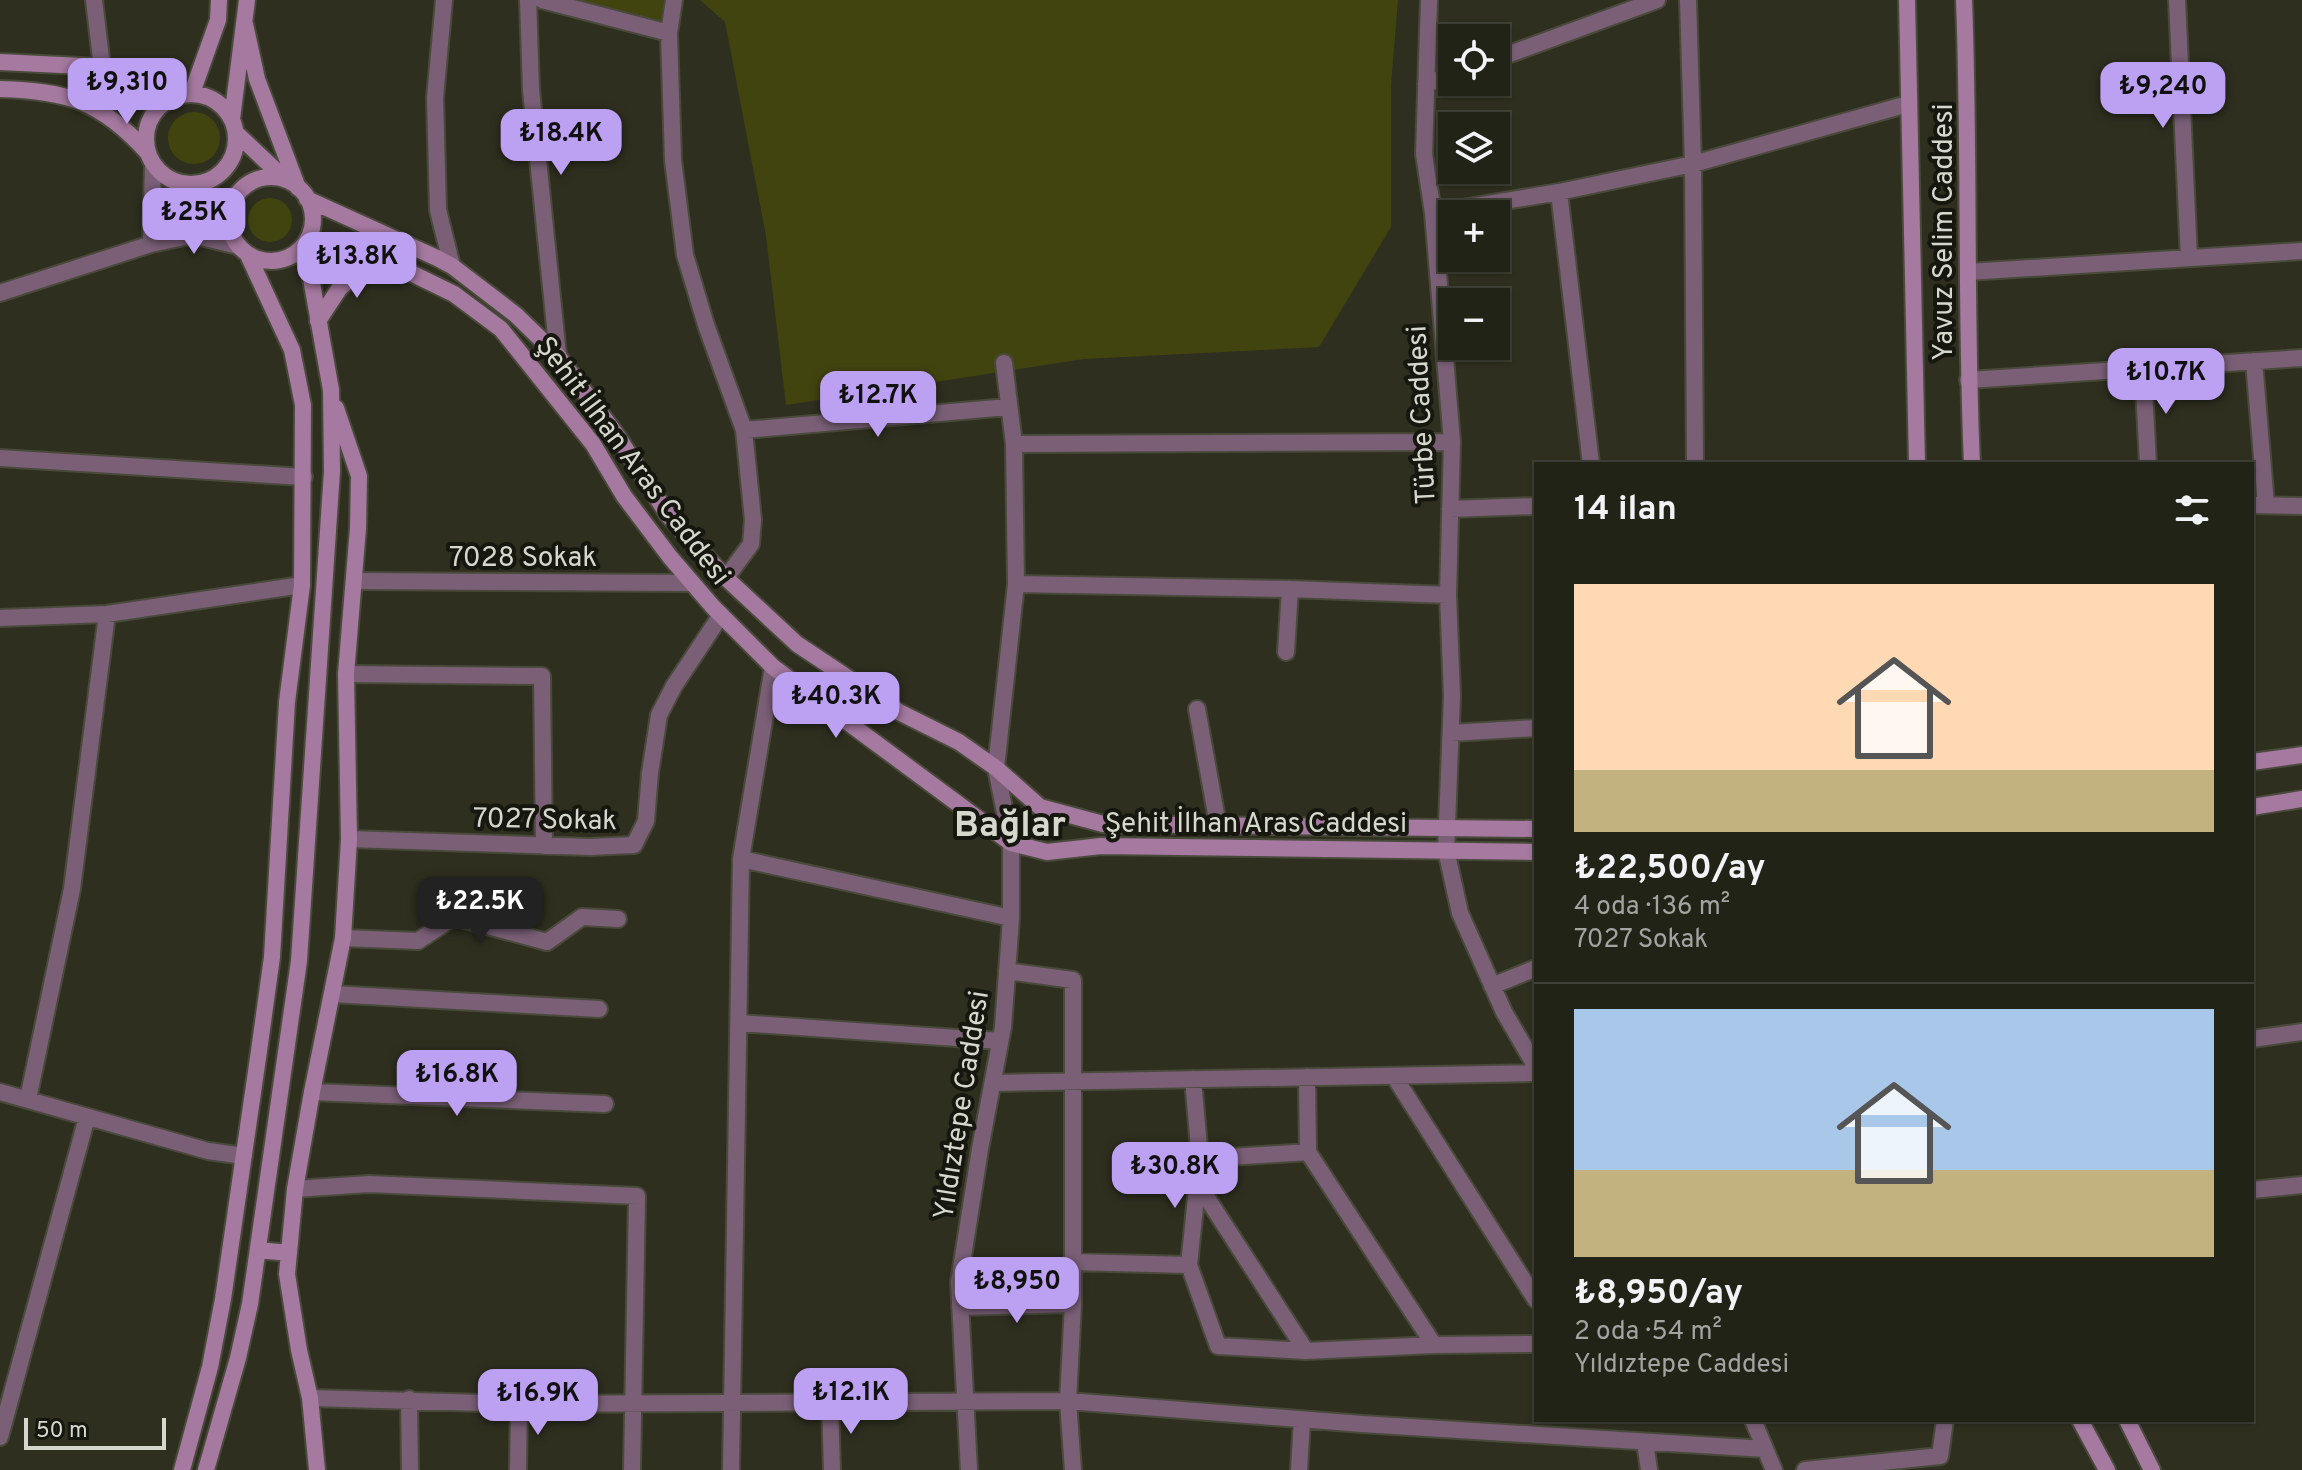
<!DOCTYPE html>
<html lang="tr">
<head>
<meta charset="utf-8">
<style>
	:root { --surface:#222317; --page:#2a2b20; --text:#f1f3f6; --muted:#a2a4a1; --line:#3f4036; --accent:#bca0f2 }
	body { margin:0; font-family:Overpass,sans-serif; background:var(--page); color:var(--text); height:100vh; display:flex; flex-direction:column; font-size:30px; white-space:nowrap }
	* { box-sizing:border-box; margin:0 }
	p { font-size:26px; color:var(--muted) }
	.icon { flex:none; width:44px; height:44px; fill:none; stroke:currentColor; stroke-width:2; stroke-linecap:round; stroke-linejoin:round }
	.map { position:relative; flex:1; overflow:hidden }
	.panel { position:absolute; left:1534px; top:462px; width:720px; height:960px; display:flex; flex-direction:column; background:var(--surface); border-radius:0px; box-shadow:0 2px 6px #0004,0 0 0 2px var(--line) }
	.panel>* { flex:none }
	.controls { position:absolute; left:1438px; top:24px; display:grid; gap:16px }
	.controls a { display:grid; place-items:center; width:72px; height:72px; border-radius:0px; background:var(--surface); box-shadow:0 2px 6px #0004,0 0 0 2px var(--line); font-size:40px }
	.scale { position:absolute; left:24px; bottom:20px; width:142px; box-sizing:border-box; padding-left:8px; border:4px solid #d6d7cd; border-top:0; font-size:22px; line-height:28px; white-space:nowrap; color:#d6d7cd; -webkit-text-stroke:6px #16170f; paint-order:stroke }
	.price { position:absolute; translate:-50% -68px; padding:0 18px; border-radius:16px; background:var(--accent); color:#111; font-size:26px; line-height:52px; filter:drop-shadow(0 2px 4px #0008) }
	.price::after { content:''; position:absolute; left:50%; top:48px; width:24px; height:18px; margin-left:-12px; background:inherit; clip-path:polygon(0 0,100% 0,50% 100%) }
	.price.on { background:#222; color:#fff }
	ul { padding:0; list-style:none }
	li { display:grid; align-content:center; gap:16px; height:424px; padding:0 40px }
	li+li { border-top:2px solid var(--line) }
	li span { display:grid; place-items:center; height:248px; border-radius:0px; color:#555 }
	li>.icon { margin-inline-start:auto }
	span .icon { width:144px; height:144px; fill:#fffc; stroke-width:1 }
	li b { font-size:34px }
	h2 { display:flex; justify-content:space-between; align-items:center; height:96px; padding:0 40px; font-size:34px }
	.map>svg:first-child { display:block }
	.green { fill:#424410 }
	.lines { fill:none; stroke-linecap:round; stroke-linejoin:round }
	.minor-casing { stroke:#494a3b; stroke-width:20 }
	.secondary-casing { stroke:#494a3b; stroke-width:20 }
	.minor { stroke:#7a5f77; stroke-width:16 }
	.secondary { stroke:#a579a0; stroke-width:16 }
	.labels { text-anchor:middle; stroke-width:8; stroke-linejoin:round; paint-order:stroke }
	.street-label { font-size:28px; fill:#d6d7cd; stroke:#16170f }
	.district-label { font-size:36px; font-weight:bold; fill:#d6d7cd; stroke:#16170f }
</style>
</head>
<body>
<div class="map">
<svg width="2302" height="1470" viewBox="0 0 2302 1470">
	<rect width="100%" height="100%" fill="#2e2f1f"/>
	<path class="green" d="M535 0H664L661 27Z
		M700 0H1398L1391 85V227L1319 347 1084 359 786 405 766 236 725 22Z
		M168 138a26 26 0 1 1 52 0a26 26 0 1 1-52 0Z
		M248 220a22 22 0 1 1 44 0a22 22 0 1 1-44 0Z"/>
	<g class="lines">
		<defs>
			<path id="minor" d="M94 0 102 67
				M444 0 435 98 438 210 452 266
				M528 0 531 90 558 356
				M542 0 669 33
				M674 0 669 33 673 160 685 255 706 325 744 430 753 520 751 544 726 578
				M1429 0 1424 154 1433 213 1452 442 1448 595 1452 696 1446 850 1460 913 1504 1012 1536 1067
				M1688 0 1693 164 1695 464
				M2177 0 2189 258
				M1496 59 1657 0
				M1426 84 1452 75
				M1559 192 1591 464
				M1433 213 1559 192 1693 164 1908 104
				M151 244 153 165
				M1968 272 2302 251
				M0 293 151 244 193 235 238 246
				M2254 361 2266 505
				M2143 370 2148 464
				M1968 380 2302 358
				M744 430 1008 407
				M1014 444 1452 442
				M0 458 304 477
				M2252 505 2302 506
				M1450 509 1536 506
				M354 581 692 583
				M1016 584 1290 589 1448 595
				M0 618 107 614 302 585
				M1286 652 1290 589
				M346 674 542 676 544 846
				M1197 709 1218 825
				M1451 733 1536 728
				M349 839 590 847 634 845 646 821 650 773 659 715 674 686 721 615
				M741 859 1011 918
				M343 938 418 941 454 917 547 942 582 917 618 919
				M1007 971 1073 980V1304L1068 1401 1073 1470
				M1492 986 1536 968
				M332 994 599 1009
				M739 1023 1000 1041
				M2252 1039 2302 1032
				M1394 1076 1536 1300
				M1307 1077 1308 1152 1434 1345 1536 1344
				M1193 1079 1200 1159 1308 1152
				M993 1083 1536 1073
				M0 1092 208 1151 244 1156
				M312 1092 605 1104
				M28 1099 72 889 107 614
				M1198 1184 1306 1351
				M295 1189 369 1184 637 1196 632 1470
				M2252 1190 2302 1185
				M1073 1262 1189 1265 1218 1346 1306 1351 1434 1345
				M1189 1265 1200 1159
				M960 1307 1073 1304
				M310 1398 519 1404 1068 1401 1362 1424 1765 1449
				M409 1399 410 1470
				M830 1403 832 1470
				M1753 1420 1774 1470
				M0 1437 87 1117
				M1645 1442 1649 1470
				M518 1470 519 1404
				M731 1470 741 859 773 667
				M969 1470 959 1282 980 1149 1003 1027 1011 918V843L996 768 1016 584 1014 444 1004 363
				M1299 1470 1302 1420
				M1805 1470 1940 1456 1945 1420"/>
			<path id="secondary" d="M1907 0 1917 464
				M1964 0C1970 155 1965 309 1972 464
				M245 24 257 79 298 188
				M0 62 102 67 140 75 178 95
				M0 89C67 91 101 101 147 152
				M192 93 218 20 219 0
				M146 139a45 45 0 1 1 90 0a45 45 0 1 1-90 0Z
				M232 119 247 0
				M236 133 286 180
				M229 219a42 42 0 1 1 84 0a42 42 0 1 1-84 0Z
				M178 183 231 232
				M307 199 437 258 452 266 516 315 558 356 618 437 668 515 726 578 797 644 899 712 959 742 996 768 1040 807 1103 824 1536 829
				M307 240 321 247 372 258 411 273 454 294 501 329 593 444 624 496 670 557 713 607 773 667 1011 843 1047 852 1101 846 1536 852
				M318 321 339 289 372 258
				M2252 762 2302 755
				M2252 807 2302 799
				M258 1250 289 1253
				M2080 1420 2107 1470
				M2127 1420 2152 1470
				M182 1470 210 1367 223 1299 259 1051 272 957 287 702 302 585 303 405 292 350 248 255
				M206 1470 238 1358 250 1304 299 961 332 471 331 390 309 267 299 251
				M317 1470 310 1398 299 1350 287 1274 295 1189 312 1092 343 938 349 839 346 674 358 528 359 476 336 408"/>
		</defs>
		<use href="#minor" class="minor-casing"/>
		<use href="#secondary" class="secondary-casing"/>
		<use href="#minor" class="minor"/>
		<use href="#secondary" class="secondary"/>
	</g>
	<g class="labels">
		<g class="street-label">
			<text transform="translate(1942 232) rotate(-90)" y="10">Yavuz Selim Caddesi</text>
			<text transform="translate(1420 415) rotate(-93)" y="10">Türbe Caddesi</text>
			<text transform="translate(634 460) rotate(53)" y="10">Şehit İlhan Aras Caddesi</text>
			<text x="523" y="566">7028 Sokak</text>
			<text transform="translate(545 818) rotate(1)" y="10">7027 Sokak</text>
			<text x="1256" y="832">Şehit İlhan Aras Caddesi</text>
			<text transform="translate(960 1105) rotate(-81)" y="10">Yıldıztepe Caddesi</text>
		</g>
		<g class="district-label">
			<text x="1010" y="836">Bağlar</text>
		</g>
	</g>
</svg>
<div class="controls">
<a><svg class="icon" aria-label="locate" viewBox="0 0 24 24"><circle cx="12" cy="12" r="6"/><path d="M12 2v4M12 18v4M2 12h4M18 12h4"/></svg></a>
<a><svg class="icon" aria-label="layers" viewBox="0 0 24 24"><path d="M12 4l9 5-9 5-9-5zM3 14l9 5 9-5"/></svg></a>
<a>+</a>
<a>−</a>
</div>
<div class="scale">50 m</div>
<b class="price" style="left:127px;top:126px">₺9,310</b>
<b class="price" style="left:2163px;top:130px">₺9,240</b>
<b class="price" style="left:561px;top:177px">₺18.4K</b>
<b class="price" style="left:194px;top:256px">₺25K</b>
<b class="price" style="left:357px;top:300px">₺13.8K</b>
<b class="price" style="left:2166px;top:416px">₺10.7K</b>
<b class="price" style="left:878px;top:439px">₺12.7K</b>
<b class="price" style="left:836px;top:740px">₺40.3K</b>
<b class="price on" style="left:480px;top:945px">₺22.5K</b>
<b class="price" style="left:457px;top:1118px">₺16.8K</b>
<b class="price" style="left:1175px;top:1210px">₺30.8K</b>
<b class="price" style="left:1017px;top:1325px">₺8,950</b>
<b class="price" style="left:851px;top:1436px">₺12.1K</b>
<b class="price" style="left:538px;top:1437px">₺16.9K</b>
<section class="panel">
<h2>14 ilan<svg class="icon" aria-label="filters" viewBox="0 0 24 24"><path d="M4 7h16M4 17h16"/><circle cx="9" cy="7" r="2"/><circle cx="15" cy="17" r="2"/></svg></h2>
<ul>
<li><span style="background:linear-gradient(#ffd9b3 75%,#c2b280 0)"><svg class="icon" aria-label="home" viewBox="0 0 24 24"><path d="M3 11l9-7 9 7M6 9v11h12V9"/></svg></span><div><b>₺22,500/ay</b><p>4 oda · 136 m²</p><p>7027 Sokak</p></div></li>
<li><span style="background:linear-gradient(#a9c7e8 65%,#c2b280 0)"><svg class="icon" aria-label="home" viewBox="0 0 24 24"><path d="M3 11l9-7 9 7M6 9v11h12V9"/></svg></span><div><b>₺8,950/ay</b><p>2 oda · 54 m²</p><p>Yıldıztepe Caddesi</p></div></li>
</ul>
</section>
</div>
</body>
</html>
